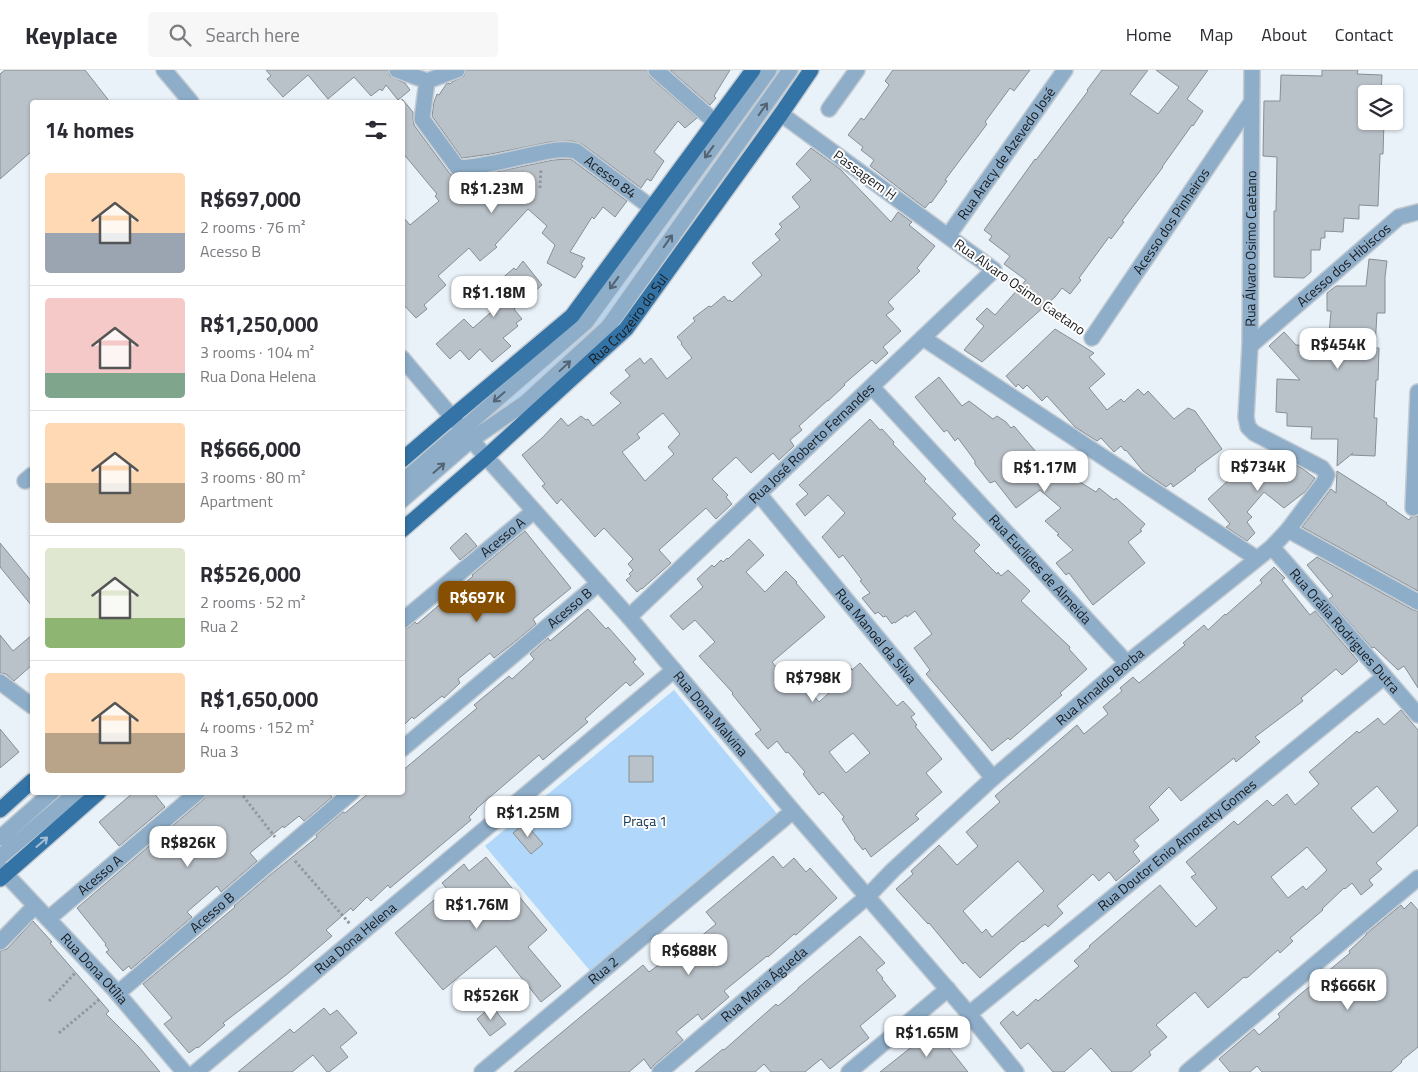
<!DOCTYPE html>
<html lang="en">
<head>
<meta charset="utf-8">
<style>
	:root { --surface:#fff; --page:#f7f7f7; --text:#2b2b33; --muted:#7c7c81; --line:#e1e1e2; --accent:#874f01 }
	body { margin:0; font-family:"Titillium Web",sans-serif; background:var(--page); color:var(--text); height:100vh; display:flex; flex-direction:column; font-size:19px; white-space:nowrap }
	* { box-sizing:border-box; margin:0 }
	p { font-size:16px; color:var(--muted) }
	.icon { flex:none; width:28px; height:28px; fill:none; stroke:currentColor; stroke-width:2; stroke-linecap:round; stroke-linejoin:round }
	.map { position:relative; flex:1; overflow:hidden }
	.details { position:absolute; left:30px; top:30px; width:375px; height:695px; display:flex; flex-direction:column; background:var(--surface); border-radius:5px; box-shadow:0 1px 4px #0004 }
	.details>* { flex:none }
	.buttons { position:absolute; left:1358px; top:15px; display:grid; gap:10px }
	.buttons a { display:grid; place-items:center; width:45px; height:45px; border-radius:5px; background:var(--surface); box-shadow:0 1px 4px #0004; font-size:25px }
	.price { position:absolute; translate:-50% -42px; padding:0 11px; border-radius:10px; background:#fff; color:#222; font-size:16px; line-height:32px; filter:drop-shadow(0 1px 2px #0008) }
	.price::after { content:''; position:absolute; left:50%; top:30px; width:15px; height:11px; margin-left:-8px; background:inherit; clip-path:polygon(0 0,100% 0,50% 100%) }
	.price.current { background:var(--accent); color:#fff }
	ul { padding:0; list-style:none }
	li { display:flex; align-items:center; gap:15px; height:125px; padding:0 15px }
	li+li { border-top:1px solid var(--line) }
	li span { display:grid; place-items:center; flex:none; width:140px; height:100px; border-radius:5px; color:#555 }
	li>.icon { margin-inline-start:auto }
	span .icon { width:60px; height:60px; fill:#fffc; stroke-width:1 }
	li b { font-size:21px }
	h2 { display:flex; justify-content:space-between; align-items:center; height:60px; padding:0 15px; font-size:21px }
	header { display:flex; align-items:center; gap:30px; box-sizing:border-box; height:70px; padding:0 25px; background:var(--surface); border-bottom:1px solid var(--line) }
	header strong { font-size:24px }
	nav { display:flex; gap:28px; margin-inline-start:auto; font-size:18px }
	.search { width:350px; height:45px; background:var(--page); display:flex; align-items:center; gap:12px; box-sizing:border-box; padding:0 18px; border-radius:5px; color:var(--muted); font-size:19px }
	.map>svg:first-child { display:block }
	.green { fill:#b1d8fa }
	.building { fill:#bac2c9; stroke:#878f95; fill-rule:evenodd }
	.lines { fill:none; stroke-linecap:round; stroke-linejoin:round }
	.minor-casing { stroke:#c4cbd2; stroke-width:18 }
	.major-casing { stroke:#c4cbd2; stroke-width:18 }
	.path { stroke:#92989d; stroke-width:3; stroke-dasharray:2.5 2.5; stroke-linecap:butt }
	.minor { stroke:#8dadc9; stroke-width:15 }
	.major { stroke:#3473a5; stroke-width:15 }
	.oneway { stroke:#536474 }
	.oneway2 { stroke:#a3bfd6 }
	.labels { text-anchor:middle; stroke-width:4; stroke-linejoin:round; paint-order:stroke }
	.street-label { font-size:14px; fill:#191b1e; stroke:#fefefe }
	.park-label { font-size:14px; fill:#11324b; stroke:#fefefe }
</style>
</head>
<body>
<header>
<strong>Keyplace</strong>
<div class="search"><svg class="icon" aria-label="search" viewBox="0 0 24 24"><circle cx="10" cy="10" r="6"/><path d="M15 15l6 6"/></svg>Search here</div>
<nav><a>Home</a><a>Map</a><a>About</a><a>Contact</a></nav>
</header>
<div class="map">
<svg width="1418" height="1002" viewBox="0 0 1418 1002">
	<rect width="100%" height="100%" fill="#e9f2f9"/>
	<path class="green" d="M777 0H785L602 256 486 356 481 350 592 252Z
		M674 620 779 746 591 902 485 776Z"/>
	<path class="building" d="M5 0H85L110 32H32V81L0 109V4Z
		M266 0H388L390 6 405 13 410 20 398 30 386 15 382 21 380 19 371 26 354 7 328 29 308 5 283 27 267 9 271 6Z
		M466 0H647L650 7 697 48 685 58 678 51 654 82 664 91 651 111 647 109 641 118 582 74 572 71 550 72 491 84 462 88 432 46 434 32 437 24 439 25 447 13 450 14 452 12 464 6Z
		M670 0H730L714 26 716 28 710 35Z
		M893 0H1030L1014 21 1010 18 985 52 987 54 945 110 947 111 931 133 930 132 925 138 870 96 874 90 861 80 863 77 848 65 861 48 864 50 889 15 885 11Z
		M1102 0H1148L1130 24 1158 44 1179 17 1156 0H1208L1187 29 1203 41 1193 56 1192 55 1162 97H1163L1122 151 1124 152 1111 169 1109 167 1079 208 1081 210 1070 224 1062 218 1055 227 982 292 964 280 984 256 976 249 987 238 995 245 1026 210 1004 194 1010 186 989 170 992 166 984 160 1025 103 1035 89 1036 90 1088 21 1087 20Z
		M1322 0H1358L1357 4 1382 5 1381 24H1366V51H1384L1383 84H1380L1378 136 1359 135V149L1344 148 1343 162 1325 161V168H1321L1320 180H1311V202L1304 208 1274 207V141H1276L1277 87 1263 86 1264 31H1280L1281 5 1322 6Z
		M402 29 413 42V48L414 55 450 104 455 107 477 106 553 90 569 89 572 90 627 131 615 147 603 137 594 149 592 147 570 182 585 188 581 194 583 196 575 208 547 193 555 175 542 163 547 156 528 139 495 175 497 177 480 191 469 178 438 206 446 215 424 235 427 239 416 248 402 233V146L410 155 439 131 435 126 437 124 402 82Z
		M811 78 840 99 891 152 898 142 912 152 909 155 935 176 917 198 920 201 888 232 894 239 886 245 901 261 883 277 888 283 876 294 872 290 844 314 845 315 828 331V330L799 356 802 360 790 370 794 376 779 390 773 383 751 403 736 387 712 409 728 425 726 427 732 434 716 449 706 438 659 480 671 493 642 519V518L637 522 626 510 631 506 629 504 633 500 628 494 633 489 604 458 595 467 561 429 557 434 542 416 545 414 522 385 542 368 561 348 568 356 581 346 586 350 588 349 593 356 621 333 610 323 630 306 625 300 640 288 644 294 651 288 667 309 692 288 681 274 682 273 677 267 695 251 693 248 709 236 711 237 724 226 728 231 730 230 732 232 762 205 752 193 780 170 775 164 782 157 779 154 800 137 792 127 811 110 796 94ZM663 343 680 364 668 377 674 384 645 411 622 382 640 368 637 364Z
		M1369 189 1387 191 1385 207V243H1377L1375 278H1379L1378 310H1376L1374 348H1377L1375 386 1351 385 1353 383 1337 396 1338 369H1311L1312 357 1287 356V343L1276 342 1277 309 1300 310 1269 276 1284 262 1296 275 1328 277 1331 241H1327V223L1336 216H1366Z
		M523 191 542 215 514 239 522 249 516 253 518 256 503 268 511 276 492 292 480 279 469 290 460 280 450 289 436 274 464 249 473 258 497 237 485 223 514 198 516 200Z
		M1055 259 1094 283 1089 287 1105 304 1089 318 1107 340 1121 329 1124 332 1138 319 1144 325 1148 321 1174 349 1188 338 1195 341 1222 379 1195 399 1196 400 1173 417 1171 413 1166 417 1143 401 1126 380 1125 381 1121 376 1114 382 1101 368 1097 371 1075 357 1047 326 1042 331 1027 315 1023 319 1018 314 1016 317 1006 306Z
		M939 307 962 336 969 331 993 349 997 346 1006 352 1011 358 1014 356 1042 389 1059 401V399L1096 422 1099 418 1114 430 1116 428 1145 454 1140 460 1142 461 1128 472 1145 493 1093 535 1069 503 1066 505 1056 493 1073 480 1057 465 1059 464 1045 451 1061 438 1040 420 1016 438 995 411 990 413 975 394V391L958 368 955 371 947 360 944 362 915 327Z
		M870 349 880 360 882 359 894 372 893 374 926 409 924 411 956 444 952 448 980 475 974 481 997 504 998 502 1001 506 1008 500 1030 521 1021 531 1070 577 1069 579 1087 599 1060 623 1062 625 1010 670 1008 668 992 681 926 604 930 600 914 578 932 564 915 541 907 547 906 545 895 553 894 552 892 554 886 546 883 547 878 542 875 544 862 528 870 523 860 511 862 510 843 485 839 488 822 467 845 443 828 425 805 446 796 434 808 424 799 415Z
		M1263 385 1286 401 1292 393 1303 399 1315 408 1306 421 1284 438 1264 422 1247 442 1252 447 1247 452 1255 463 1247 471 1226 457 1230 454 1208 429 1231 408Z
		M1337 401 1387 433 1386 434 1409 450 1411 447 1418 446V521L1302 457 1331 419 1336 423Z
		M525 461 571 518 533 549 536 554 517 570 494 588 490 583 458 609 460 613 444 628 442 626 414 649 412 647 402 657V560L408 558 415 552 417 554 473 506 472 505Z
		M466 463 477 476 460 490 450 478Z
		M749 469 764 485 746 502 765 522 786 501 797 512 796 513 825 547 772 592 789 613 794 609 811 629 814 626 819 632 839 614 837 611 851 598 852 600 860 593 897 636 903 631 915 644 911 647 917 655 915 656 942 689 926 703 942 722 917 743V744L915 745 919 749 871 787 865 778 863 780 854 769 855 768 842 749 844 747 823 722 819 725 803 704 805 702 788 682 786 683 777 671 768 679 755 664 761 660 732 624 733 623 699 586 715 572 695 550 683 560 670 546 703 517 697 509 712 495 714 497 721 490 723 492 727 488 728 489ZM853 663 870 683 846 703 829 682Z
		M0 473 32 512V536L0 497Z
		M1317 487 1413 540 1418 541V618L1404 596 1398 600 1374 577 1372 578 1329 529 1333 526 1307 495Z
		M1274 497 1285 508 1282 510 1310 545 1315 541 1358 591 1342 605 1336 599 1301 628 1303 631 1255 667 1260 672 1236 692 1234 688 1181 731 1169 717 1149 737 1159 750 1134 770 1139 776 1133 782 1140 791 1116 811 1109 802 1099 811 1093 804 1057 836 1063 843 1048 857 1045 854 1023 872 1022 871 980 908 965 892 963 894 929 853 928 854 896 819 913 804 911 801 939 775 957 795 978 776 966 762 1000 732 995 726 1077 655 1084 664 1108 644 1103 637 1122 621 1120 618 1133 607 1139 613 1185 575 1183 573 1204 555 1208 560 1225 544 1226 545 1262 513 1260 510ZM1018 791 1044 821 992 867 986 859 982 863 963 841Z
		M588 539 606 559 608 557 636 589 633 592 644 604 630 616 626 612 585 649 588 652 543 690 539 685 476 739H477L469 747 471 750 390 818 388 815 371 831 367 827 353 841 351 838 326 860 332 866 286 905 223 953 225 955 198 978 197 977 189 983 164 954 172 948 143 914 235 837 234 836 269 806 317 767 316 765 343 742 345 743 370 722H402V701L477 638 474 635 509 606 512 609 534 589 530 584 548 568 550 571Z
		M0 565 13 581 32 565V595L14 611 6 604 0 603Z
		M1401 640 1418 660V755L1376 793 1382 799 1369 810 1373 815 1361 825 1352 813 1345 819 1344 818 1322 839 1323 840 1290 868 1293 871 1280 883 1278 880 1248 907 1245 908 1244 907 1208 938 1195 922 1156 955 1167 967 1149 982 1151 985 1131 1002H1112L1091 978 1064 1002H1053L1028 973 1021 979 1000 953 1013 941 1017 946 1036 929 1038 931 1079 896 1074 891 1090 877 1089 876 1160 815 1196 857 1217 838 1191 807 1196 804 1186 792 1234 751 1238 755 1267 730 1273 736 1287 724 1295 735 1319 714 1309 702 1357 661 1359 663 1378 648 1384 655ZM1377 716 1398 741 1373 763 1351 738ZM1307 777 1327 800 1306 820 1303 816 1288 828 1271 807Z
		M0 659 19 682 0 698Z
		M629 686H653V712H629Z
		M134 722H153L165 737 119 776 99 752Z
		M207 722H328L332 727 304 751 299 746 284 758 283 756 250 783 257 791 221 822 217 816 187 842 192 847 131 899 129 896 123 901 106 882 109 880 105 875 106 874 77 838 204 729Z
		M525 753 543 774 531 784 513 763Z
		M773 786 783 798 794 788 806 802 810 798 837 828 796 865 794 864 768 887 767 886 724 921 729 927 702 950 698 944 676 962 683 970 654 995 651 999 644 989 629 1002H514L643 895 649 902 682 878 684 880 716 854 706 842Z
		M486 787 547 860 528 877 561 916 541 932 496 876 443 920 395 863 447 819 442 813 464 794 469 801Z
		M1411 832 1418 840V977L1401 991 1402 992 1391 1002H1262L1257 996 1250 1002H1230L1219 989 1254 959 1259 965 1280 947 1278 944 1297 927 1350 883 1349 881 1366 865V864L1401 835 1404 839Z
		M33 851 52 872 50 873 109 941 106 944 139 977 160 1002H0V881L7 879Z
		M860 866 885 893 876 900 883 908 882 909 896 926 860 956 869 968 830 999 821 989 805 1002H771L764 994 755 1002H695L723 979 724 980 776 934 778 936 798 919V918Z
		M492 936 506 954 490 966 477 949Z
		M324 938 330 945 337 940 357 963 340 977 348 987 329 1002H327L313 985 292 1002H238L290 959 294 963Z
		M937 963 968 1002H880L928 964 931 968Z"/>
	<g class="lines">
		<defs>
			<g id="minor">
				<path d="M164 0 191 32"/>
				<path d="M397 0 427 11 457 0"/>
				<path d="M656 0 715 52"/>
				<path id="s1" d="M427 11 422 49 458 98C481 97 504 91 526 86 542 83 561 77 576 81L652 138"/>
				<path d="M829 39 857 0"/>
				<path id="s2" d="M948 166 1065 0"/>
				<path d="M923 268 1256 488"/>
				<path id="s3" d="M1092 268 1251 33"/>
				<path id="s4" d="M1250 276 1399 147 1418 142"/>
				<path id="s5" d="M402 288 486 387 629 547 793 741 969 944 1016 1002"/>
				<path id="s6" d="M872 317 1127 593"/>
				<path d="M25 411 32 405"/>
				<path d="M402 412 586 252 769 0"/>
				<path id="s7" d="M759 424 993 708"/>
				<path d="M402 430 471 370 525 333 608 257 790 0"/>
				<path d="M1413 438 1418 322"/>
				<path d="M1288 460 1418 532"/>
				<path id="s8" d="M1272 477 1418 645"/>
				<path id="s9" d="M629 547 994 200 781 44"/>
				<path id="s10" d="M402 551 534 441"/>
				<path d="M0 612 32 636"/>
				<path id="s11" d="M402 679 599 513"/>
				<path d="M0 768 52 722"/>
				<path d="M0 787 77 722"/>
				<path id="s12" d="M0 798 113 918 184 1002"/>
				<path id="s13" d="M48 849 198 722"/>
				<path d="M0 872 35 836"/>
				<path id="s14" d="M118 923 352 722"/>
				<path id="s15" d="M969 944 1384 607"/>
				<path id="s16" d="M196 1002 674 600"/>
				<path id="s17" d="M482 1002 793 741"/>
				<path id="s18" d="M660 1002 868 826 893 800 993 708 1127 593 1272 477 1288 460 1324 412 1327 405 1322 398 1254 363 1248 357 1246 347 1250 276 1252 0"/>
				<path d="M849 1002 948 919"/>
				<path d="M1187 1002 1418 808"/>
			</g>
			<g id="major">
				<path d="M402 390 452 347 572 246 753 0"/>
				<path id="s19" d="M402 460 486 387 626 259 781 44 811 0"/>
				<path d="M0 740 32 711"/>
				<path d="M0 809 99 722"/>
			</g>
		</defs>
		<use href="#minor" class="minor-casing"/>
		<use href="#major" class="major-casing"/>
		<path class="path" d="M473 113 491 133
			M540 118 541 99
			M1007 209 1080 260
			M240 722 275 767
			M295 791 350 854
			M49 931 76 902
			M59 963 101 928"/>
		<use href="#minor" class="minor"/>
		<use href="#major" class="major"/>
	</g>
	<defs><path id="oneway-shaft" d="M-6 0H5M1.5-3L5.5 0L1.5 3" fill="none" stroke-width="1.6" stroke-linecap="round" stroke-linejoin="round" transform="scale(1.25)"/></defs>
	<g class="oneway">
		<use href="#oneway-shaft" transform="translate(763 39) rotate(-55)"/>
		<use href="#oneway-shaft" transform="translate(709 82) rotate(126)"/>
		<use href="#oneway-shaft" transform="translate(668 171) rotate(-55)"/>
		<use href="#oneway-shaft" transform="translate(614 213) rotate(126)"/>
		<use href="#oneway-shaft" transform="translate(565 296) rotate(-43)"/>
		<use href="#oneway-shaft" transform="translate(499 327) rotate(139)"/>
		<use href="#oneway-shaft" transform="translate(439 398) rotate(-41)"/>
	</g>
	<use class="oneway2" href="#oneway-shaft" transform="translate(42 772) rotate(-41)"/>
	<g class="labels">
		<g class="street-label">
			<text dy="5" stroke="none"><textPath href="#s2" startOffset="101">Rua Aracy de Azevedo José</textPath></text>
			<text transform="translate(865 105) rotate(36)" y="5">Passagem H</text>
			<text dy="5" stroke="none"><textPath href="#s1" startOffset="262">Acesso 84</textPath></text>
			<text dy="5" stroke="none"><textPath href="#s3" startOffset="141">Acesso dos Pinheiros</textPath></text>
			<text dy="5" stroke="none"><textPath href="#s18" startOffset="1170">Rua Álvaro Osimo Caetano</textPath></text>
			<text dy="5" stroke="none"><textPath href="#s4" startOffset="124">Acesso dos Hibiscos</textPath></text>
			<text transform="translate(1020 217) rotate(35)" y="5">Rua Alvaro Osimo Caetano</text>
			<text dy="5" stroke="none"><textPath href="#s19" startOffset="310">Rua Cruzeiro do Sul</textPath></text>
			<text dy="5" stroke="none"><textPath href="#s9" startOffset="252">Rua José Roberto Fernandes</textPath></text>
			<text dy="5" stroke="none"><textPath href="#s10" startOffset="131">Acesso A</textPath></text>
			<text dy="5" stroke="none"><textPath href="#s6" startOffset="248">Rua Euclides de Almeida</textPath></text>
			<text dy="5" stroke="none"><textPath href="#s11" startOffset="219">Acesso B</textPath></text>
			<text dy="5" stroke="none"><textPath href="#s8" startOffset="111">Rua Orália Rodrigues Dutra</textPath></text>
			<text dy="5" stroke="none"><textPath href="#s7" startOffset="184">Rua Manoel da Silva</textPath></text>
			<text dy="5" stroke="none"><textPath href="#s18" startOffset="585">Rua Arnaldo Borba</textPath></text>
			<text dy="5" stroke="none"><textPath href="#s5" startOffset="471">Rua Dona Malvina</textPath></text>
			<text dy="5" stroke="none"><textPath href="#s15" startOffset="268">Rua Doutor Enio Amoretty Gomes</textPath></text>
			<text dy="5" stroke="none"><textPath href="#s13" startOffset="68">Acesso A</textPath></text>
			<text dy="5" stroke="none"><textPath href="#s14" startOffset="124">Acesso B</textPath></text>
			<text dy="5" stroke="none"><textPath href="#s16" startOffset="208">Rua Dona Helena</textPath></text>
			<text dy="5" stroke="none"><textPath href="#s12" startOffset="138">Rua Dona Otília</textPath></text>
			<text dy="5" stroke="none"><textPath href="#s17" startOffset="158">Rua 2</textPath></text>
			<text dy="5" stroke="none"><textPath href="#s18" startOffset="136">Rua Maria Águeda</textPath></text>
		</g>
		<g class="park-label">
			<text x="645" y="756">Praça 1</text>
		</g>
	</g>
</svg>
<div class="buttons">
<a><svg class="icon" aria-label="layers" viewBox="0 0 24 24"><path d="M12 4l9 5-9 5-9-5zM3 14l9 5 9-5"/></svg></a>
</div>
<b class="price" style="left:492px;top:144px">R$1.23M</b>
<b class="price" style="left:494px;top:248px">R$1.18M</b>
<b class="price" style="left:1338px;top:300px">R$454K</b>
<b class="price" style="left:1258px;top:422px">R$734K</b>
<b class="price" style="left:1045px;top:423px">R$1.17M</b>
<b class="price current" style="left:477px;top:553px">R$697K</b>
<b class="price" style="left:813px;top:633px">R$798K</b>
<b class="price" style="left:528px;top:768px">R$1.25M</b>
<b class="price" style="left:188px;top:798px">R$826K</b>
<b class="price" style="left:477px;top:860px">R$1.76M</b>
<b class="price" style="left:689px;top:906px">R$688K</b>
<b class="price" style="left:1348px;top:941px">R$666K</b>
<b class="price" style="left:491px;top:951px">R$526K</b>
<b class="price" style="left:927px;top:988px">R$1.65M</b>
<section class="details">
<h2>14 homes<svg class="icon" aria-label="filters" viewBox="0 0 24 24"><path d="M4 7h16M4 17h16"/><circle cx="9" cy="7" r="2"/><circle cx="15" cy="17" r="2"/></svg></h2>
<ul>
<li><span style="background:linear-gradient(#ffd9b3 60%,#9aa5b1 0)"><svg class="icon" aria-label="home" viewBox="0 0 24 24"><path d="M3 11l9-7 9 7M6 9v11h12V9"/></svg></span><div><b>R$697,000</b><p>2 rooms · 76 m²</p><p>Acesso B</p></div></li>
<li><span style="background:linear-gradient(#f6c9c9 75%,#7fa58c 0)"><svg class="icon" aria-label="home" viewBox="0 0 24 24"><path d="M3 11l9-7 9 7M6 9v11h12V9"/></svg></span><div><b>R$1,250,000</b><p>3 rooms · 104 m²</p><p>Rua Dona Helena</p></div></li>
<li><span style="background:linear-gradient(#ffd9b3 60%,#b9a48a 0)"><svg class="icon" aria-label="home" viewBox="0 0 24 24"><path d="M3 11l9-7 9 7M6 9v11h12V9"/></svg></span><div><b>R$666,000</b><p>3 rooms · 80 m²</p><p>Apartment</p></div></li>
<li><span style="background:linear-gradient(#dfe7d0 70%,#8fb573 0)"><svg class="icon" aria-label="home" viewBox="0 0 24 24"><path d="M3 11l9-7 9 7M6 9v11h12V9"/></svg></span><div><b>R$526,000</b><p>2 rooms · 52 m²</p><p>Rua 2</p></div></li>
<li><span style="background:linear-gradient(#ffd9b3 60%,#b9a48a 0)"><svg class="icon" aria-label="home" viewBox="0 0 24 24"><path d="M3 11l9-7 9 7M6 9v11h12V9"/></svg></span><div><b>R$1,650,000</b><p>4 rooms · 152 m²</p><p>Rua 3</p></div></li>
</ul>
</section>
</div>
</body>
</html>
